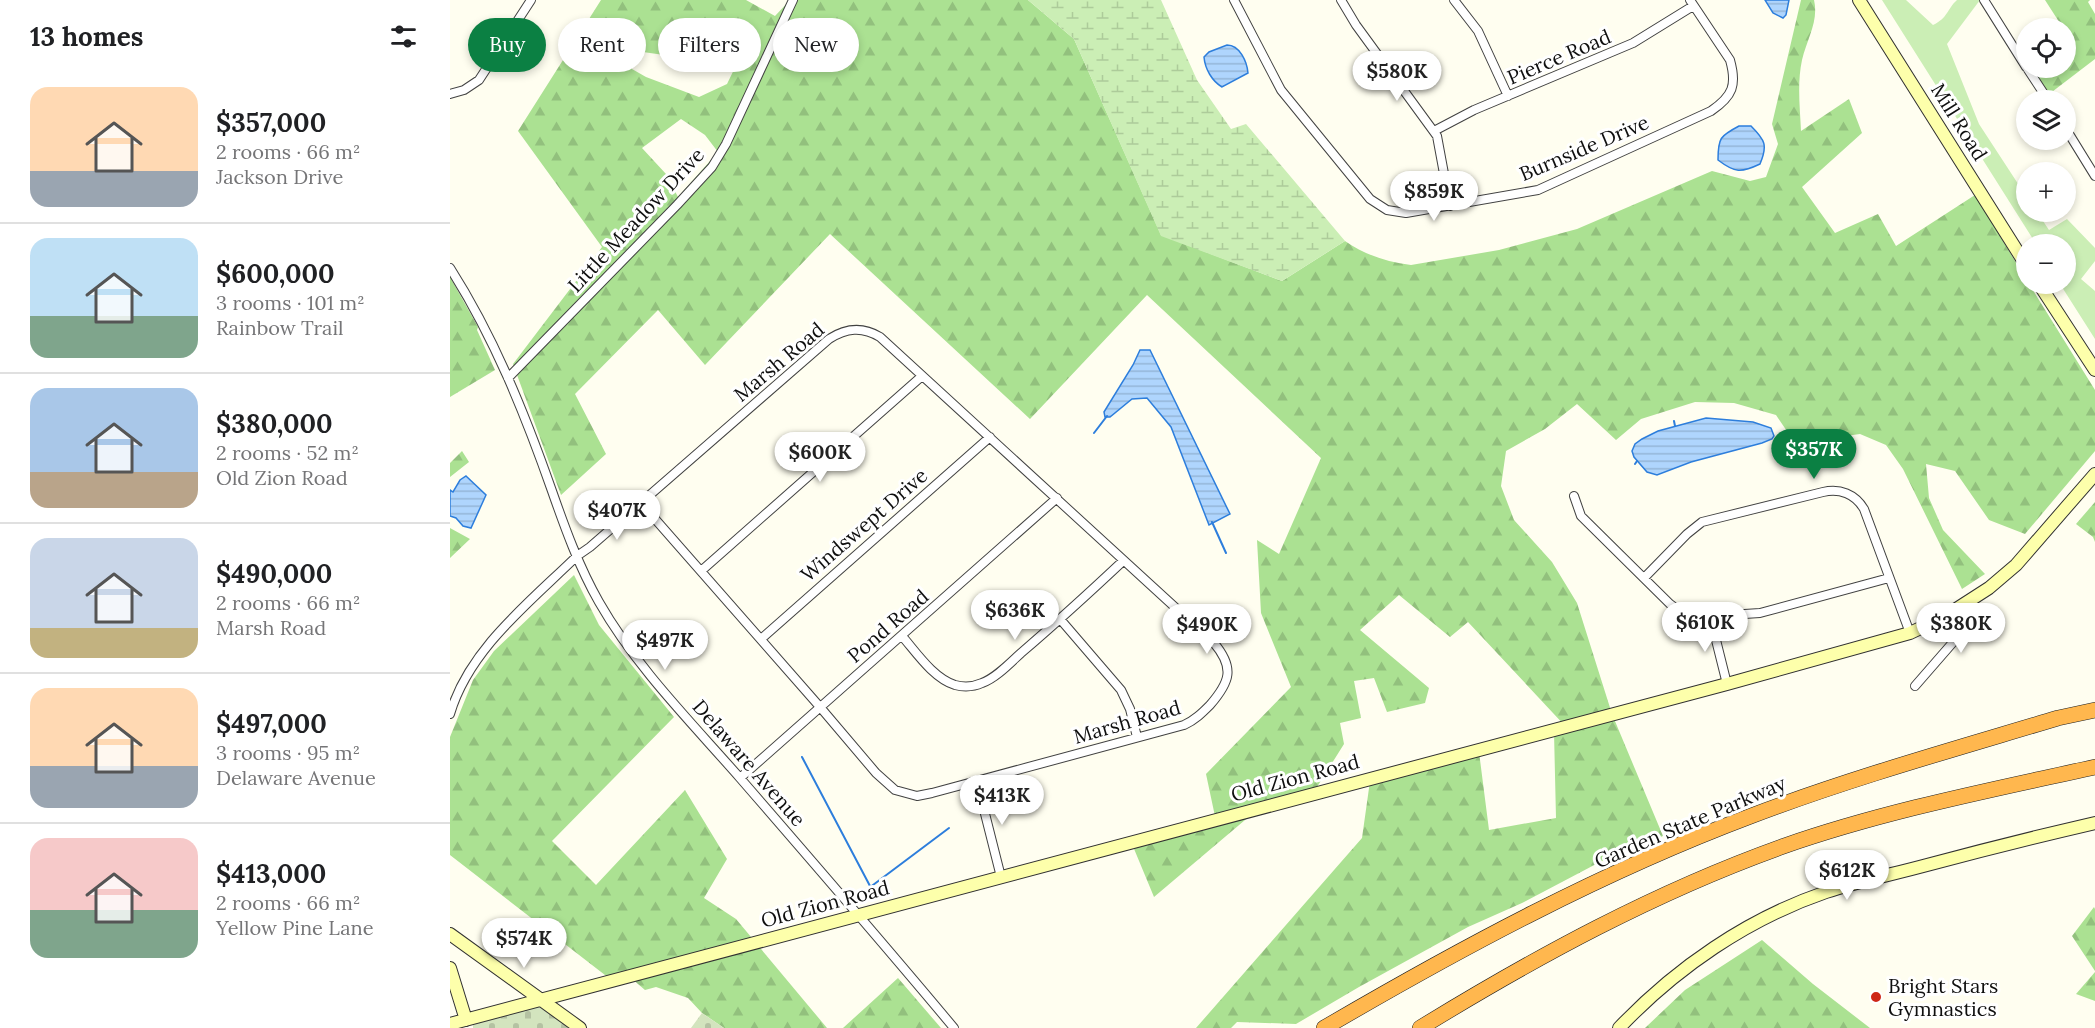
<!DOCTYPE html>
<html lang="en">
<head>
<meta charset="utf-8">
<style>
	:root { --surface:#fff; --page:#f2f2f2; --text:#202124; --muted:#757577; --line:#e0e0e0; --accent:#0b8043 }
	body { margin:0; font-family:Lora,serif; background:var(--page); color:var(--text); height:100vh; display:flex; flex-direction:column; font-size:22px; white-space:nowrap }
	* { box-sizing:border-box; margin:0 }
	p { font-size:20px; color:var(--muted) }
	.icon { flex:none; width:33px; height:33px; fill:none; stroke:currentColor; stroke-width:2; stroke-linecap:round; stroke-linejoin:round }
	.map { position:relative; flex:1; overflow:hidden }
	.sheet { display:flex; flex-direction:column; background:var(--surface); width:450px }
	.sheet>* { flex:none }
	.banner { position:absolute; left:18px; top:18px; width:570px; height:54px; display:flex; gap:12px }
	.controls { position:absolute; left:1566px; top:18px; display:grid; gap:12px }
	.controls a { display:grid; place-items:center; width:60px; height:60px; border-radius:50%; background:var(--surface); box-shadow:0 3px 9px #0003; font-size:30px }
	.price { position:absolute; translate:-50% -51px; padding:0 14px; border-radius:21px; background:#fff; color:#222; font-size:20px; line-height:39px; filter:drop-shadow(0 2px 3px #0008) }
	.price::after { content:''; position:absolute; left:50%; top:36px; width:18px; height:14px; margin-left:-9px; background:inherit; clip-path:polygon(0 0,100% 0,50% 100%) }
	.price.current { background:var(--accent); color:#fff }
	ul { padding:0; list-style:none }
	li { display:flex; align-items:center; gap:18px; height:150px; padding:0 30px }
	li+li { border-top:2px solid var(--line) }
	li span { display:grid; place-items:center; flex:none; width:168px; height:120px; border-radius:18px; color:#555 }
	li>.icon { margin-inline-start:auto }
	span .icon { width:72px; height:72px; fill:#fffc; stroke-width:1 }
	li b { font-size:26px }
	h2 { display:flex; justify-content:space-between; align-items:center; height:72px; padding:0 30px; font-size:26px }
	.pill { padding:0 21px; border-radius:27px; background:var(--surface); box-shadow:0 3px 9px #0003; font-size:21px; line-height:54px }
	.pill.current { background:var(--accent); color:#fff }
	main { display:flex; flex:1; min-height:0 }
	.map>svg:first-child { display:block }
	.grass { fill:#cbeeb5 }
	.forest { fill:url(#forest-firs); fill-rule:evenodd }
	.wetland { fill:url(#wetland-marsh) }
	.cemetery { fill:url(#cemetery-stones) }
	.water { fill:url(#water-rules); stroke:#2d7edc; stroke-width:1.5 }
	.lines { fill:none; stroke-linecap:round; stroke-linejoin:round }
	.stream { stroke:#2d7edc; stroke-width:2 }
	.street-casing { stroke:#424242; stroke-width:10 }
	.secondary-casing { stroke:#313131; stroke-width:14 }
	.highway-casing { stroke:#202020; stroke-width:16 }
	.street { stroke:#fff; stroke-width:8 }
	.secondary { stroke:#fdffab; stroke-width:12 }
	.highway { stroke:#ffb74e; stroke-width:15 }
	.poi-dot { fill:#ce2717; stroke:#fff; stroke-width:2 }
	.labels { text-anchor:middle; stroke-width:6; stroke-linejoin:round; paint-order:stroke }
	.street-label { font-size:20px; fill:#0f0f0f; stroke:#fff }
	.poi-label { font-size:20px; fill:#0f0f0f; stroke:#fff; text-anchor:start }
</style>
</head>
<body>
<main>
<section class="sheet">
<h2>13 homes<svg class="icon" aria-label="filters" viewBox="0 0 24 24"><path d="M4 7h16M4 17h16"/><circle cx="9" cy="7" r="2"/><circle cx="15" cy="17" r="2"/></svg></h2>
<ul>
<li><span style="background:linear-gradient(#ffd9b3 70%,#9aa5b1 0)"><svg class="icon" aria-label="home" viewBox="0 0 24 24"><path d="M3 11l9-7 9 7M6 9v11h12V9"/></svg></span><div><b>$357,000</b><p>2 rooms · 66 m²</p><p>Jackson Drive</p></div></li>
<li><span style="background:linear-gradient(#bfe0f5 65%,#7fa58c 0)"><svg class="icon" aria-label="home" viewBox="0 0 24 24"><path d="M3 11l9-7 9 7M6 9v11h12V9"/></svg></span><div><b>$600,000</b><p>3 rooms · 101 m²</p><p>Rainbow Trail</p></div></li>
<li><span style="background:linear-gradient(#a9c7e8 70%,#b9a48a 0)"><svg class="icon" aria-label="home" viewBox="0 0 24 24"><path d="M3 11l9-7 9 7M6 9v11h12V9"/></svg></span><div><b>$380,000</b><p>2 rooms · 52 m²</p><p>Old Zion Road</p></div></li>
<li><span style="background:linear-gradient(#c9d6e8 75%,#c2b280 0)"><svg class="icon" aria-label="home" viewBox="0 0 24 24"><path d="M3 11l9-7 9 7M6 9v11h12V9"/></svg></span><div><b>$490,000</b><p>2 rooms · 66 m²</p><p>Marsh Road</p></div></li>
<li><span style="background:linear-gradient(#ffd9b3 65%,#9aa5b1 0)"><svg class="icon" aria-label="home" viewBox="0 0 24 24"><path d="M3 11l9-7 9 7M6 9v11h12V9"/></svg></span><div><b>$497,000</b><p>3 rooms · 95 m²</p><p>Delaware Avenue</p></div></li>
<li><span style="background:linear-gradient(#f6c9c9 60%,#7fa58c 0)"><svg class="icon" aria-label="home" viewBox="0 0 24 24"><path d="M3 11l9-7 9 7M6 9v11h12V9"/></svg></span><div><b>$413,000</b><p>2 rooms · 66 m²</p><p>Yellow Pine Lane</p></div></li>
</ul>
</section>
<div class="map">
<svg width="1645" height="1028" viewBox="0 0 1645 1028">
	<defs>
		<pattern id="forest-firs" width="22" height="20" patternUnits="userSpaceOnUse" patternTransform="scale(1.5)"><rect width="22" height="20" fill="#abe192"/><path d="M5 1l3.5 6h-7zM16 11l3.5 6h-7z" fill="#92c07d"/></pattern>
		<pattern id="wetland-marsh" width="20" height="14" patternUnits="userSpaceOnUse" patternTransform="scale(1.5)"><rect width="20" height="14" fill="#cbeeb5"/><path d="M1 5h8M5 5V1M11 12h8M15 12V8" fill="none" stroke="#adcb9a"/></pattern>
		<pattern id="cemetery-stones" width="16" height="16" patternUnits="userSpaceOnUse" patternTransform="scale(1.5)"><rect width="16" height="16" fill="#d3e4be"/><path d="M2 7V4a2 2 0 0 1 4 0v3zM10 15v-3a2 2 0 0 1 4 0v3z" fill="#b4c2a2"/></pattern>
		<pattern id="water-rules" width="6" height="5" patternUnits="userSpaceOnUse" patternTransform="scale(1.5)"><rect width="6" height="5" fill="#afd5fd"/><path d="M0 2.5h6" fill="none" stroke="#95b6d8"/></pattern>
	</defs>
	<rect width="100%" height="100%" fill="#fffef0"/>
	<path class="grass" d="M1432 0H1456L1483 25C1498 18 1497 9 1507 0H1530L1497 44 1529 124 1576 196V212H1587L1599 230 1617 219 1645 248V261L1631 279 1645 291V339L1610 284H1616V244H1586Z"/>
	<path class="forest" d="M151 0H296L325 16 340 0H578L624 39 711 235 832 281 895 241C915 255 937 262 961 265L1049 250 1127 229 1262 171 1300 181 1316 177 1328 144 1322 124 1351 0H1364C1369 21 1357 39 1352 60 1347 83 1350 108 1351 131L1399 99 1412 133 1352 187 1385 233 1428 214 1446 246 1525 195 1576 279V284H1579L1645 390V451L1575 534 1539 520 1505 471 1476 464 1479 498 1493 530 1535 574 1512 589 1453 469 1436 445 1410 434 1345 443 1326 415 1284 403 1245 402 1191 419 1166 440 1127 404 1095 429 1056 451 1051 486 1064 520 1102 562 1127 603 1162 714 1213 836 1150 862 1072 903 1018 927 909 987 846 1024 787 1022 781 1028H746L912 838 920 781 1029 752 1039 830 1106 818 1104 732 1117 728 1018 622 1000 637 949 595 910 630 979 688 975 703 937 712 924 678 904 681 911 718 890 723 894 744 862 795 808 809 704 897 682 844 766 821 756 774 841 687 811 613 807 540 829 554 871 458 697 295 580 419 380 234 255 365 208 310 125 394 156 454 111 495 63 364 152 247 68 131ZM253 25 286 32 293 51 277 84 249 97 196 77 182 69V56L193 52 228 57ZM231 119 255 135 268 152 228 197 216 174 192 148Z
		M1595 0H1640L1638 2 1645 14V59L1594 98 1572 63 1576 60V68H1616V28H1613Z
		M0 277 28 327 27 330 45 370 0 397Z
		M12 451 19 462 0 477V463Z
		M1645 502V542L1643 537 1626 524Z
		M0 528 20 539 0 558Z
		M124 575 149 625 224 717 102 841 146 885 235 790 277 859 254 898 286 919 377 1028H274L252 1013 238 998 206 987 195 990 181 978 164 982 0 855V737L23 680 44 651Z
		M1644 907 1645 909V971L1622 936Z
		M1312 940 1363 984 1420 1028H1195L1235 990Z
		M1645 972V1001L1626 994Z
		M448 978 491 1028H393Z"/>
	<path class="wetland" d="M578 0H711L747 80 781 129 796 124 895 241 832 281 711 236 624 39Z"/>
	<path class="cemetery" d="M92 1001 130 1028H23V1025Z
		M252 1013 274 1028H241Z"/>
	<path class="water" d="M1315 0H1339L1336 15 1333 18 1323 13Z
		M777 45C790 45 797 62 798 73L772 87C762 81 755 69 754 57L759 52Z
		M1289 126H1301C1315 140 1318 145 1310 164 1291 173 1285 173 1268 160 1268 138 1270 136 1289 126Z
		M690 350H700L780 514 759 525 721 427 697 398 682 399 660 417H655L654 412 683 365Z
		M1256 418 1303 422 1321 428 1324 436 1322 439 1312 443 1241 462 1207 475 1197 472 1184 457 1182 451 1185 444 1192 439 1208 431Z
		M16 476 36 495 21 528 13 526 6 518 0 516V490L3 492 10 480Z"/>
	<g class="lines">
		<path class="stream" d="M1224 421 1225 426
			M644 433 657 416
			M1185 464 1187 461
			M762 522 776 553
			M352 757 420 886
			M419 888 499 828"/>
		<defs>
			<path id="street" d="M784 0 831 90 920 199 937 210 956 213 1088 190 1261 111C1283 96 1287 85 1280 60L1240 0
				M891 0 906 25 987 136 1000 206
				M1004 0 1028 31 1058 96
				M1534 0 1576 67
				M1577 68 1598 100
				M0 94 14 90 29 80 81 0
				M1616 129 1645 176
				M984 131 1024 110 1183 43 1243 6
				M0 268C44 337 75 414 102 491 115 528 129 567 149 602 186 667 241 722 290 778 362 861 434 944 504 1028
				M58 378 227 205 262 167 276 144 343 0
				M1124 496 1131 516 1220 604 1235 615 1248 617 1310 613 1439 578
				M251 571 472 376
				M1194 578 1237 534 1252 522 1373 492C1390 488 1405 494 1414 509L1460 633
				M1260 616 1277 684
				M610 619 671 690 680 709 687 737
				M452 636C466 652 483 678 505 685 513 687 523 687 532 683 546 678 560 663 571 653 606 623 640 592 673 561
				M311 639 540 437
				M1465 686 1512 632 1514 626 1509 608
				M0 714C19 649 80 602 127 556L140 547 379 339C396 328 412 326 430 337L764 643C785 668 780 682 760 705 752 713 745 720 734 725L482 793 467 796 445 790 426 773 370 707 191 503
				M290 778 607 498
				M527 782 551 877"/>
			<path id="secondary" d="M1409 0 1576 265
				M1589 284 1645 370
				M0 934 130 1028
				M0 968 16 1020
				M0 1024 1277 684 1460 633 1494 617 1539 588 1566 565 1645 474
				M1169 1028C1226 968 1297 919 1376 892 1409 881 1444 874 1477 865 1533 850 1589 836 1645 823"/>
			<path id="highway" d="M874 1028C1011 948 1152 872 1301 816 1401 778 1505 749 1608 718L1645 710
				M970 1028C1086 957 1205 892 1334 846 1434 811 1541 790 1645 767"/>
		</defs>
		<use href="#street" class="street-casing"/>
		<use href="#secondary" class="secondary-casing"/>
		<use href="#highway" class="highway-casing"/>
		<use href="#street" class="street"/>
		<use href="#secondary" class="secondary"/>
		<use href="#highway" class="highway"/>
	</g>
	<circle class="poi-dot" cx="1426" cy="997" r="6"/>
	<g class="labels">
		<g class="street-label">
			<text transform="translate(1109 57) rotate(-23)" y="7">Pierce Road</text>
			<text transform="translate(1509 122) rotate(58)" y="7">Mill Road</text>
			<text transform="translate(1134 148) rotate(-23)" y="7">Burnside Drive</text>
			<text transform="translate(186 220) rotate(-47)" y="7">Little Meadow Drive</text>
			<text transform="translate(329 362) rotate(-40)" y="7">Marsh Road</text>
			<text transform="translate(414 525) rotate(-41)" y="7">Windswept Drive</text>
			<text transform="translate(438 626) rotate(-41)" y="7">Pond Road</text>
			<text transform="translate(677 722) rotate(-16)" y="7">Marsh Road</text>
			<text transform="translate(299 763) rotate(49)" y="7">Delaware Avenue</text>
			<text transform="translate(845 778) rotate(-15)" y="7">Old Zion Road</text>
			<text transform="translate(1240 822) rotate(-23)" y="7">Garden State Parkway</text>
			<text transform="translate(375 904) rotate(-15)" y="7">Old Zion Road</text>
		</g>
		<g class="poi-label">
			<text x="1438" y="993">Bright Stars<tspan x="1438" dy="23">Gymnastics</tspan></text>
		</g>
	</g>
</svg>
<div class="controls">
<a><svg class="icon" aria-label="locate" viewBox="0 0 24 24"><circle cx="12" cy="12" r="6"/><path d="M12 2v4M12 18v4M2 12h4M18 12h4"/></svg></a>
<a><svg class="icon" aria-label="layers" viewBox="0 0 24 24"><path d="M12 4l9 5-9 5-9-5zM3 14l9 5 9-5"/></svg></a>
<a>+</a>
<a>−</a>
</div>
<b class="price" style="left:947px;top:102px">$580K</b>
<b class="price" style="left:984px;top:222px">$859K</b>
<b class="price current" style="left:1364px;top:480px">$357K</b>
<b class="price" style="left:370px;top:483px">$600K</b>
<b class="price" style="left:167px;top:541px">$407K</b>
<b class="price" style="left:565px;top:641px">$636K</b>
<b class="price" style="left:1255px;top:653px">$610K</b>
<b class="price" style="left:1511px;top:654px">$380K</b>
<b class="price" style="left:757px;top:655px">$490K</b>
<b class="price" style="left:215px;top:671px">$497K</b>
<b class="price" style="left:552px;top:826px">$413K</b>
<b class="price" style="left:1397px;top:901px">$612K</b>
<b class="price" style="left:74px;top:969px">$574K</b>
<div class="banner">
<a class="pill current">Buy</a>
<a class="pill">Rent</a>
<a class="pill">Filters</a>
<a class="pill">New</a>
</div>
</div>
</main>
</body>
</html>
